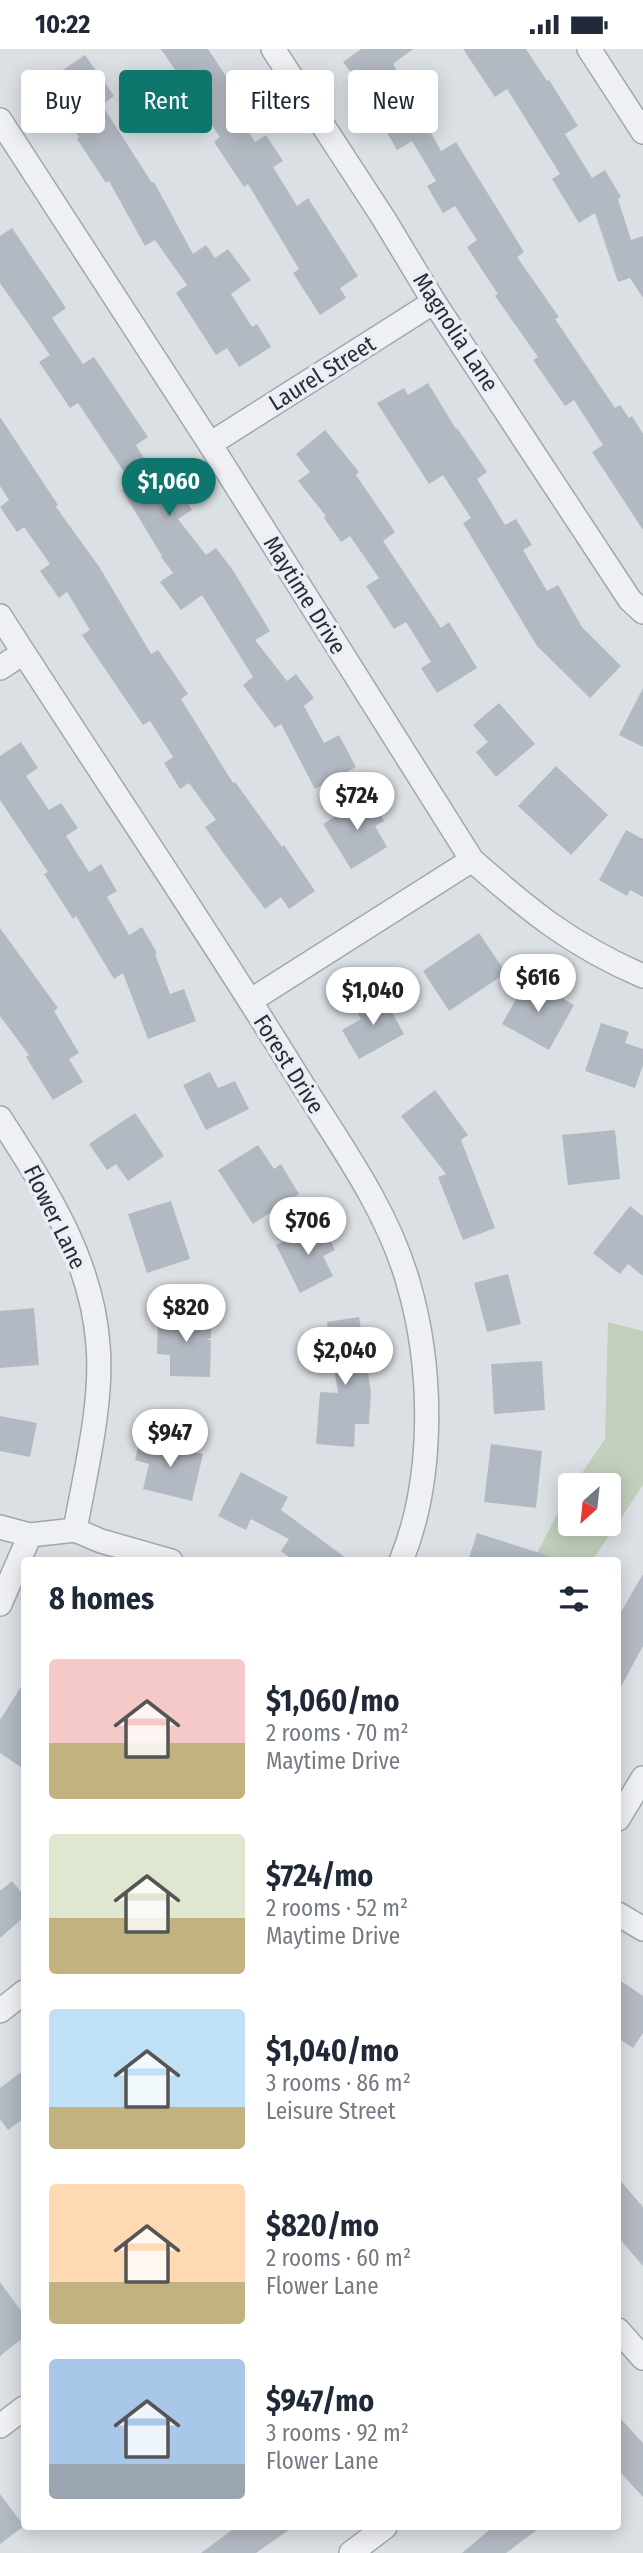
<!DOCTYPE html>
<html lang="en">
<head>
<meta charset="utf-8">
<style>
	:root { --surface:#fff; --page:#f6f6f7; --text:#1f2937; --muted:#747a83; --accent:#0f766e }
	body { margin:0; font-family:"Fira Sans Condensed",sans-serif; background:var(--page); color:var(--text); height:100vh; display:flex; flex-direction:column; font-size:26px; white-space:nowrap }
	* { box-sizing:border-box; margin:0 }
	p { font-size:23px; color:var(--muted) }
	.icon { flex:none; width:38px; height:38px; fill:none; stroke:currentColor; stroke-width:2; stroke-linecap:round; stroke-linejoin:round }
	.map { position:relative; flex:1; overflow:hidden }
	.details { position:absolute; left:21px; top:1508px; width:600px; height:973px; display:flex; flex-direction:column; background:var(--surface); border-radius:7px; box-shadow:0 4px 18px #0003 }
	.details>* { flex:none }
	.hud { position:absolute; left:21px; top:21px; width:602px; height:63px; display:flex; gap:14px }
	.needle { width:46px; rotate:207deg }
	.controls { position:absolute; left:558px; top:1424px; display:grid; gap:14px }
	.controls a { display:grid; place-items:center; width:63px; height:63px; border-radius:7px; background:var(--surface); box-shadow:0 4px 18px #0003; font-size:35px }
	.price { position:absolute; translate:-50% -60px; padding:0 16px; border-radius:24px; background:#fff; color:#222; font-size:23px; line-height:46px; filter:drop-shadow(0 2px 4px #0008) }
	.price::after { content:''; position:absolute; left:50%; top:42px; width:21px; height:16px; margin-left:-10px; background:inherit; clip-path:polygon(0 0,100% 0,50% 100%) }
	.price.current { background:var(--accent); color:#fff }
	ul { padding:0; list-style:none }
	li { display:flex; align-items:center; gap:21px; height:175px; padding:0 28px }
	li span { display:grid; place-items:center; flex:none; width:196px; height:140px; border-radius:7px; color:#555 }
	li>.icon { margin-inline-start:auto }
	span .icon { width:84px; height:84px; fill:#fffc; stroke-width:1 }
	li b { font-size:30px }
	h2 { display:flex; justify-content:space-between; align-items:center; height:84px; padding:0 28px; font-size:30px }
	.chip { padding:0 24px; border-radius:7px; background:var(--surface); box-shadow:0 4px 18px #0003; font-size:24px; line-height:63px }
	.chip.current { background:var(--accent); color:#fff }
	.status { display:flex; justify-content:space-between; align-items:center; height:49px; padding:0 35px; background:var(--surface); direction:ltr }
	.status svg { height:19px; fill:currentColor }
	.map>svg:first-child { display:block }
	.green { fill:#c2cfbd }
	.building { fill:#b3b9c2 }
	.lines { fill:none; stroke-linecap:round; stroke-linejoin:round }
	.minor-casing { stroke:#a1a7af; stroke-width:26 }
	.minor { stroke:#eef0f4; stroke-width:23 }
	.labels { text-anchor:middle; stroke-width:7; stroke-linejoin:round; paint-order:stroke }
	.street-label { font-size:23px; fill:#262e3b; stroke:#ebeef3 }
</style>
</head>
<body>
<div class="status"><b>10:22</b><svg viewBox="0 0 49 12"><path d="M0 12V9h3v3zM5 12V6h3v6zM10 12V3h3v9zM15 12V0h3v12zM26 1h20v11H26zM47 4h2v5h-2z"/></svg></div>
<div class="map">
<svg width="643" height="2504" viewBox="0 0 643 2504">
	<rect width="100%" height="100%" fill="#dbe0e5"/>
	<path class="green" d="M608 1273 643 1282V1436L592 1512H533L570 1440V1475H609V1437H573L605 1390Z"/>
	<path class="building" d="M161 0H208L240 48 230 55 255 93 266 86 283 112 273 118 297 157 308 149 358 227 340 239 346 249 320 266 293 224 299 220 248 135 244 138 214 93 220 88Z
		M361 0H413L393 15 441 102 456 93 524 203 517 208 559 268 555 270 615 359 620 356 629 369 632 367 643 385V481L592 403 603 396 574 351 565 357 533 311 538 308 495 247 498 245 467 198 477 191 455 157 443 164 427 137 436 132 412 92 397 101 371 55 374 53 343 13Z
		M463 0H526L547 32 549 31 578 77 565 85 592 129 605 121 621 148 618 150 631 191 643 187V249L630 229 618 233 595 164 579 174 552 130 560 125 507 40 495 48Z
		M85 6 114 47 102 56 152 134 154 133 193 205 206 196 215 209 228 200 251 231 231 245 252 278 257 275 271 298 239 318 227 299 216 306 176 244 187 236 155 191 145 197 109 132 106 134 77 90 79 88 52 50 62 44 51 29Z
		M12 179 66 259 52 269 83 315 94 308 148 388 136 396 164 443 177 436 192 461 178 470 206 506 216 499 232 520 270 582 255 591 287 632 296 625 314 649 304 657 324 694 339 686 356 718 315 740 281 675 275 679 243 636 253 628 202 546 181 561 160 533 173 524 161 508 162 507 122 441 132 435 78 354 70 359 39 313 50 306 0 234V187Z
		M428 334 456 380 457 379 487 423 477 430 505 476 516 470 532 496 523 501 547 542 558 536 582 578 621 617 590 649 537 597 463 474 471 469 443 426 429 435 377 354 404 339 408 346Z
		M0 368 58 456 56 458 100 519 151 605 158 601 188 645 181 650 233 734 235 733 282 798 284 796 315 842 289 860 281 848 265 860 224 805 205 778 216 771 189 734 180 740 164 714 173 708 150 672 143 676 82 586 90 581 67 543 59 549 40 522 50 515 24 478 17 483 0 458 9 451 0 437Z
		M325 381 359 423 356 426 395 483 383 492 441 579 449 573 477 619 437 644 421 619 431 613 406 573 394 580 366 537 379 529 350 487 341 493 324 469 326 467 298 432 310 423 296 405Z
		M643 639V698L619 686Z
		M499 654 535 695 496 728 476 703 488 693 473 676Z
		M21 693 38 719 26 727 49 761 61 754 78 779 66 787 89 823 101 815 117 842 107 848 129 886 142 878 157 904 155 905 170 945 184 940 196 972 148 990 123 924 114 930 76 867 73 870 44 825 48 823 0 751V707Z
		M556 717 608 766 571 806 518 757Z
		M369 747 384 772 375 777 387 798 351 820 323 775Z
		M626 781 643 790V848L630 841 627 847 599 831Z
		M0 879 58 959 54 962 79 1004 69 1010 83 1033 53 1051 26 1008 29 1006 0 967Z
		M479 884 506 924 449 962 423 922Z
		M528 929 574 956 549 1001 502 975Z
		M381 943 404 985 359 1010 342 981 361 970 354 958Z
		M601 974 629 983 625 994 643 1000V1016L635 1039 585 1022Z
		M210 1023 218 1039 235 1032 249 1060 206 1081 183 1036Z
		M435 1041 468 1086 461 1091 495 1179 463 1191 438 1128 446 1125 401 1067Z
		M135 1064 164 1107 128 1132 116 1115 107 1121 89 1095Z
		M615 1081 620 1130 568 1136 562 1086Z
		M258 1096 274 1120 281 1115 299 1145 253 1175 218 1121Z
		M171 1152 190 1210 147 1224 128 1165Z
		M630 1157 643 1167V1227L628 1215 620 1225 593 1204Z
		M321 1174 335 1201 323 1207 333 1227 300 1244 276 1196Z
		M508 1225 521 1275 487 1283 474 1234Z
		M34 1259 39 1316 0 1319V1262Z
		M158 1266 211 1268V1289L206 1291H211L210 1328 170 1327V1306L157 1305Z
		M359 1268 371 1343 369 1375H355L354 1398 316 1395 320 1343 338 1344 327 1273Z
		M542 1312 545 1361 494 1365 491 1315Z
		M0 1367 37 1374 30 1408 0 1402Z
		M140 1390 203 1405 192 1452 143 1440 149 1415 135 1411Z
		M491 1395 542 1402 536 1459 484 1453Z
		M241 1423 288 1448 281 1461 350 1512H294L281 1502 289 1490 251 1470 246 1481 218 1467Z
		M477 1484 552 1508 551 1512H468Z
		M643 1525V1597L618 1643V1568Z
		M24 1633V1720L0 1704V1671Z
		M12 1832 24 1847V1868L0 1889V1842Z
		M618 1930 643 1947V1984L633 1999 618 1989Z
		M24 2021V2069L8 2081 0 2070V2039Z
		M618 2129 643 2158V2217L618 2188Z
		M0 2233 24 2266V2288L0 2307Z
		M618 2367 643 2394V2448L618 2421Z
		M0 2445 24 2477 0 2495Z
		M236 2478H293L256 2504H201Z
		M493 2478H541L506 2504H462Z"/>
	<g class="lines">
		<defs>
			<path id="minor" d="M273 0 384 170 434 253 630 551 643 563
				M589 0 643 83
				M0 71 210 395 472 811C530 862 571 896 643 927
				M210 395 434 253
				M0 567C97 719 199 868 294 1022 335 1089 386 1156 408 1233 433 1318 435 1429 401 1512
				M0 619 23 604
				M250 952 472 811
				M0 1069C45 1139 92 1210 98 1296 103 1355 85 1424 75 1481
				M0 1478 30 1486 75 1481 101 1492 171 1512
				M0 1555 30 1486
				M618 1770 643 1729
				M618 1865 643 1880
				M0 1962 24 1943
				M618 2281 643 2309
				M0 2377 24 2359
				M351 2504 385 2478"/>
		</defs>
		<use href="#minor" class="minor-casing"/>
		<use href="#minor" class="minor"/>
	</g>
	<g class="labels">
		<g class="street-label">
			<text transform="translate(456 283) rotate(57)" y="8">Magnolia Lane</text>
			<text transform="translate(322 324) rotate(-32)" y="8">Laurel Street</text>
			<text transform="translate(305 546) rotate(58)" y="8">Maytime Drive</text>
			<text transform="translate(289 1015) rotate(58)" y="8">Forest Drive</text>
			<text transform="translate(55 1168) rotate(64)" y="8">Flower Lane</text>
		</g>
	</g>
</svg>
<div class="controls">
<a><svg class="needle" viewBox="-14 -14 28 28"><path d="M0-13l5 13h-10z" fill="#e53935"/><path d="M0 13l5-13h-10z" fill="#747a83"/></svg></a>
</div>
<b class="price current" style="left:169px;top:469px">$1,060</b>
<b class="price" style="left:357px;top:783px">$724</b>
<b class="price" style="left:538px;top:965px">$616</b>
<b class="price" style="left:373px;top:978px">$1,040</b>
<b class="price" style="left:308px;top:1208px">$706</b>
<b class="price" style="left:186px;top:1295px">$820</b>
<b class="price" style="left:345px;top:1338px">$2,040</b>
<b class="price" style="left:170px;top:1420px">$947</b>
<div class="hud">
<a class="chip">Buy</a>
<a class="chip current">Rent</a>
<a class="chip">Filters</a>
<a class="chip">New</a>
</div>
<section class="details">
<h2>8 homes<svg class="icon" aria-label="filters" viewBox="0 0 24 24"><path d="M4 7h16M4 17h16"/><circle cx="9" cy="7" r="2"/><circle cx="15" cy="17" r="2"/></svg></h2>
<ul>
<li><span style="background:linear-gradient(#f6c9c9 60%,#c2b280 0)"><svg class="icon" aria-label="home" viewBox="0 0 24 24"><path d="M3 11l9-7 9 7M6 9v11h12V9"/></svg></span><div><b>$1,060/mo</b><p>2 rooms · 70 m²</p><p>Maytime Drive</p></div></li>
<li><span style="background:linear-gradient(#dfe7d0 60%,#c2b280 0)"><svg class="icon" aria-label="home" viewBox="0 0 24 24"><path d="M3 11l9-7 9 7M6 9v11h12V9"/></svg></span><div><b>$724/mo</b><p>2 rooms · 52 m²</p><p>Maytime Drive</p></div></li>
<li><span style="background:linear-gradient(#bfe0f5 70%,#c2b280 0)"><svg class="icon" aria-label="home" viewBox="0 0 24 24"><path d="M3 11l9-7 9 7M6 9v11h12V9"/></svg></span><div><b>$1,040/mo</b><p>3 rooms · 86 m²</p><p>Leisure Street</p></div></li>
<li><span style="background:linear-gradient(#ffd9b3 70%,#c2b280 0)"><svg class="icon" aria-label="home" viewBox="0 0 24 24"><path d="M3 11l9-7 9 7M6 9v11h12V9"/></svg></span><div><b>$820/mo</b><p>2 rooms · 60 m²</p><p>Flower Lane</p></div></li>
<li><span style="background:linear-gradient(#a9c7e8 75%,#9aa5b1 0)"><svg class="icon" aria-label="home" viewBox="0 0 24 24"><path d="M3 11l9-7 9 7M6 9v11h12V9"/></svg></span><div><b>$947/mo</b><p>3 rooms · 92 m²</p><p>Flower Lane</p></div></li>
</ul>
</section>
</div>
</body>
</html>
